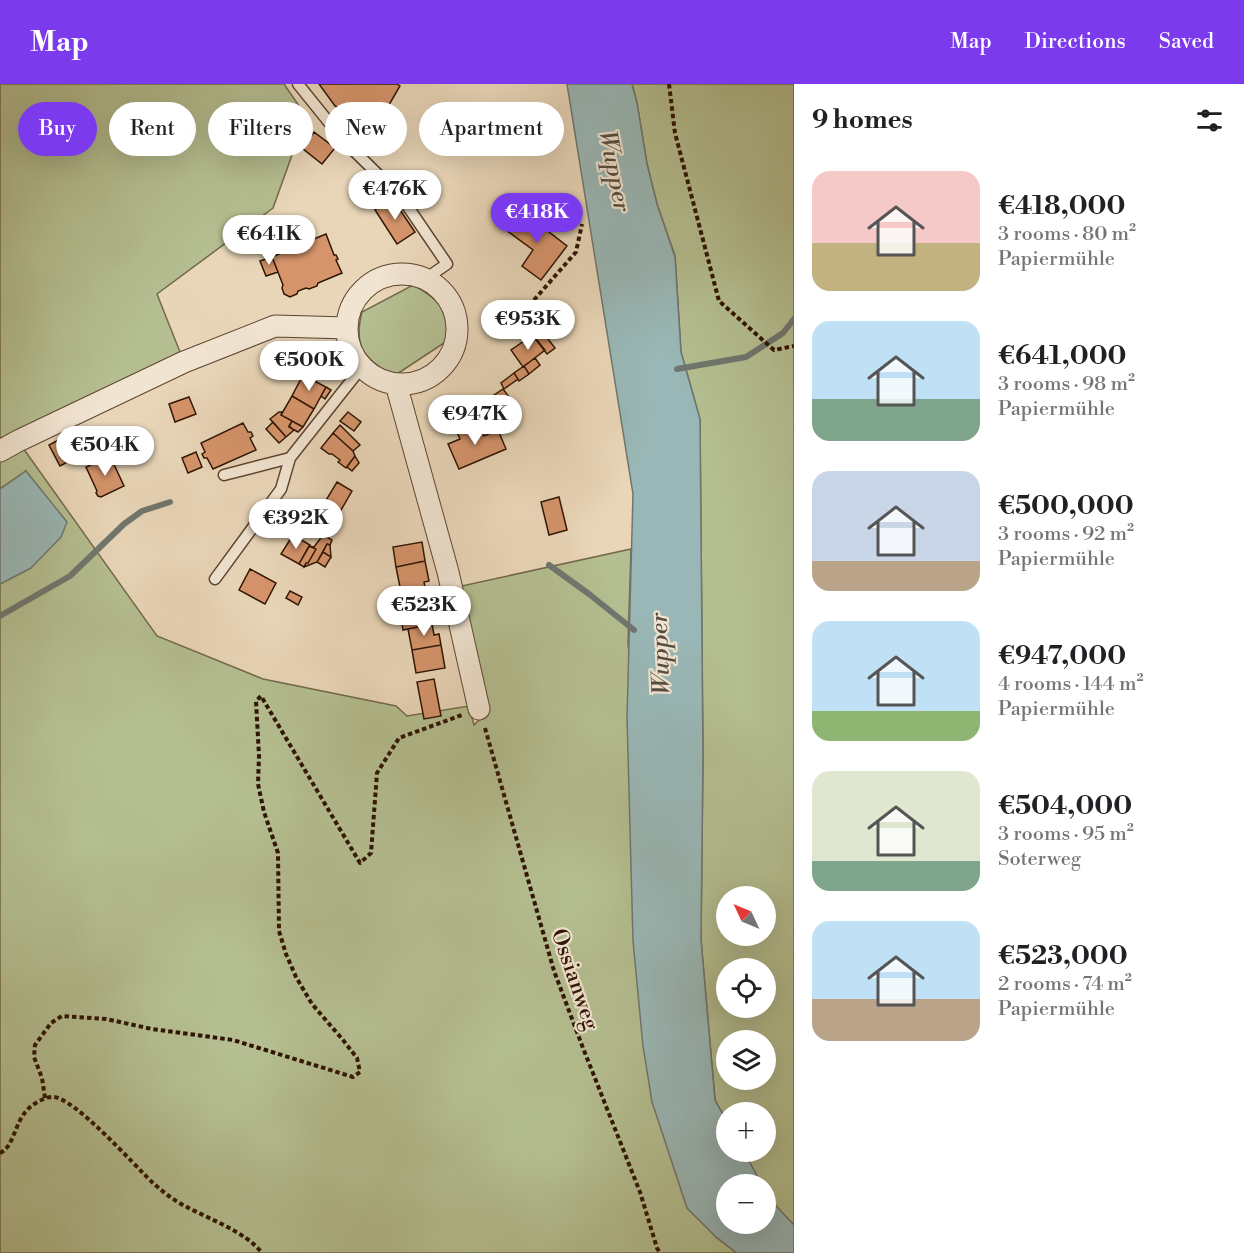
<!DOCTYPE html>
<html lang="en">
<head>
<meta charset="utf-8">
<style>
	:root { --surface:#fff; --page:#f2f2f2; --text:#202124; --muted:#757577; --accent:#7c3aed }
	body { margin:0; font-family:"Libre Bodoni",serif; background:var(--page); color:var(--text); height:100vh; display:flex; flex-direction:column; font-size:22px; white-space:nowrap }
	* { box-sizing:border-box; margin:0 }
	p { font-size:20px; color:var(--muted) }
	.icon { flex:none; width:33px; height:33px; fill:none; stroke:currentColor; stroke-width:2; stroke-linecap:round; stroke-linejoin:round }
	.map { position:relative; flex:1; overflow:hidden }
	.details { display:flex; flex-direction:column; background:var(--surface); width:450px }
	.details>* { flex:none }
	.guide { position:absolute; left:18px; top:18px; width:570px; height:54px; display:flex; gap:12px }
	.needle { width:39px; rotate:314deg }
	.buttons { position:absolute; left:716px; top:802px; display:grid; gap:12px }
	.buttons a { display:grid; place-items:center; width:60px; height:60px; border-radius:50%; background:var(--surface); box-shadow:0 6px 24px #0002; font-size:30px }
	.price { position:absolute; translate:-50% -51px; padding:0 14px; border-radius:21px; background:#fff; color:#222; font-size:20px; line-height:39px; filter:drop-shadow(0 2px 3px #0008) }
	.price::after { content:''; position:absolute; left:50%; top:36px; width:18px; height:14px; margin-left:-9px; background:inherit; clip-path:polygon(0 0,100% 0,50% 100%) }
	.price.active { background:var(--accent); color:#fff }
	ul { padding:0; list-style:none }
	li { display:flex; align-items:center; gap:18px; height:150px; padding:0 18px }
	li span { display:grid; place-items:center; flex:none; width:168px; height:120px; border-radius:18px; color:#555 }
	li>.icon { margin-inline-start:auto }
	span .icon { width:72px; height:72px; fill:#fffc; stroke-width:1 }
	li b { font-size:26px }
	h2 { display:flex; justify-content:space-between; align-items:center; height:72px; padding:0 18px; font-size:26px }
	.chip { padding:0 21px; border-radius:27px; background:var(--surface); box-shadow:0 6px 24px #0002; font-size:21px; line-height:54px }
	.chip.active { background:var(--accent); color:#fff }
	header { display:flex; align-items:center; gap:36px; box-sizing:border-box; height:84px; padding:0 30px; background:var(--accent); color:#fff }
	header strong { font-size:28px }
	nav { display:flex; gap:33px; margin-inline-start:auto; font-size:21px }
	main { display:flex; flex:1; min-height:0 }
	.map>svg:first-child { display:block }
	.green { fill:#b4be90; stroke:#72694a; stroke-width:1.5; fill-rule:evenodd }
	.water { fill:#99b7b6; stroke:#6f766e; stroke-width:1.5 }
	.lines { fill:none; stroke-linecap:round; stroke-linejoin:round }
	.stream { stroke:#6f766e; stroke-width:6 }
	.building { fill:#d6946b; stroke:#2f1403; stroke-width:1.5 }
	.lane-casing { stroke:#5e4430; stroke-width:13 }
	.street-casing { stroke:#5e4430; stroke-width:23 }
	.path { stroke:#2f1403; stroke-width:4; stroke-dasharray:4.5 3; stroke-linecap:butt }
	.lane { stroke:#f1e4d1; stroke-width:10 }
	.street { stroke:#f1e4d1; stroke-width:21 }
	.labels { text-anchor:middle; stroke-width:4.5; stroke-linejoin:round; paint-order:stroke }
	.street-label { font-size:22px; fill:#2f1403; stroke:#f1e4d1 }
	.water-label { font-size:24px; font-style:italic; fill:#544d42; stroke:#f1e4d1 }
</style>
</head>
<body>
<header>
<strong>Map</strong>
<nav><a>Map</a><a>Directions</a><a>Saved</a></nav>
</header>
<main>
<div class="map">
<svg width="794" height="1169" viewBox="0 0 794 1169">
	<rect width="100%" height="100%" fill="#e9d6b8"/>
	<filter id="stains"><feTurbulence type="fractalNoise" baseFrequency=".00333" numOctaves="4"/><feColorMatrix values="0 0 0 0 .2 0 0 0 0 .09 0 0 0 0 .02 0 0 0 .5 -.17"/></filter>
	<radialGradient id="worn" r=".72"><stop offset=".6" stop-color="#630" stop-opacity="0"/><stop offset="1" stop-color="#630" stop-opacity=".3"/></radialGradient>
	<path class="green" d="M0 0H284L306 32 273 124 157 210 184 278 18 357 157 552 263 595 396 622 407 632 469 622 474 641 487 628 457 503 631 465 628 561 716 1153 737 1169H0V500L31 484 26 387 0 405Z
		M632 0H794V1141C785 1131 765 1115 765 1101H762L744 1068H765V1029H726V1036L715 1016 701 856 703 671 700 335 681 268 675 172 657 120 647 80 637 19ZM726 813H765V852H726ZM726 885H765V924H726ZM726 957H765V996H726Z
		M413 201C440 215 449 226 447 257L394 292C364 275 353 263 362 228Z"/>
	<path class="water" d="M567 0H632L637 19 647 80 657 120 675 173 681 268 700 335 703 671 701 856 715 1016 726 1036V1068H744L762 1101H726V1140H765V1106L769 1114 794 1141V1169H737L716 1153 687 1124 652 1018 643 962 633 857 627 633 633 410Z
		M26 387 67 438 61 453 31 484 0 500V405Z"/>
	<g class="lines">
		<path class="stream" d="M677 285 746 273 783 249 794 235
			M549 481 589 510 634 546
			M0 532 70 492 124 440 142 427 170 418"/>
	</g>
	<path class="building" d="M319 0H397L400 2 375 45 335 22Z
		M314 48 335 64 322 80 302 64Z
		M392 114 415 148 397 160 375 126Z
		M525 123 529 126 526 130 567 162 541 196 522 182 533 166 506 146 521 127Z
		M326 150 334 171H336L338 175 336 176 342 189 318 199 317 202 309 205 306 204 298 207 297 210 290 213 284 210 282 204 283 201 272 173 297 162 295 157 312 151 314 155Z
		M272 173 278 188 266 192 260 177Z
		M538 242 555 264 547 270 530 248Z
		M533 251 545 266 523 283 511 266Z
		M535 274 540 281 529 290 524 282Z
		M524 282 529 290 519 297 514 289Z
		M514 289 518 295 504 305 501 299Z
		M303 291 326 303 314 325 292 312Z
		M326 303 331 306 325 315 321 312Z
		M503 305 509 313 493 324 487 316Z
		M292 312 314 325 303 343 281 331Z
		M189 313 196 330 175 338 169 320Z
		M279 328H282L281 331 292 337 289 342 294 346 286 353 270 335Z
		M348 328 361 338 354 347 340 337Z
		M292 337 303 343 298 348 289 343Z
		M273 338 286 353 279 359 266 345Z
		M478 338 484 352 498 346 506 365 459 385 448 360 460 355 457 348Z
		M243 339 248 348H251L253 352 250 354 256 366 213 385 207 374H204L202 370 205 368 201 359Z
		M340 341 360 361 353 367 333 349Z
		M333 349 353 367 355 372 346 384 338 378 340 376 332 370H329L321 364Z
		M64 353 75 374 60 382 49 361Z
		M196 368 202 383 188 389 182 374Z
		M110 372 124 402 101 413 98 412 96 409 97 407 86 383Z
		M355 372 359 379 352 387 347 383Z
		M337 398 352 407 333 440 311 427 316 419 322 423Z
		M559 413 567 446 549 451 541 418Z
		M293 451 310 461 299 480 281 470Z
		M323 451 332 456 330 461 327 460 317 478 304 483 306 479H308L316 465 309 462 314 463Z
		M422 458 425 477 396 483 393 463Z
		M327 460 330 461 331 473 323 468Z
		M309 462 316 465 308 479H306L304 483 299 480Z
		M323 468 331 473 325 483 317 478Z
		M425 477 429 497 424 498 425 503 401 508 396 483Z
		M250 485 276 499 265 520 239 506Z
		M425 503 432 540 403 546 397 508Z
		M290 507 302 513 298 521 286 514Z
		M432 540 434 551 439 550 441 561 412 566 408 545Z
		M441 561 445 584 416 589 412 566Z
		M434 595 441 632 424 635 417 598Z"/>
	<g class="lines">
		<defs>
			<path id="lane" d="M298 0 344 57 402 114 447 180 425 195
				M224 391 290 374 362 283
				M215 495 281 405 290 374"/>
			<path id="street" d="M347 245a55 55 0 1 1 110 0a55 55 0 1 1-110 0Z
				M396 300 448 488 479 625
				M0 367 18 357 184 278 275 242 347 244"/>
		</defs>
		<use href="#lane" class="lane-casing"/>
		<use href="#street" class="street-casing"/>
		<path class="path" d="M669 0 675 49 719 217 774 266 794 262
			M534 216 576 168 582 140
			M485 644 554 887 583 964 640 1108 657 1164 660 1169
			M45 1014 42 994 34 973 35 961 51 939 62 932 106 935 152 945 233 956 353 993 360 988 357 974 343 956 312 920 296 893 286 870 279 847 278 769 264 728 258 700 259 672 256 617 261 612 360 779 371 769 377 689 399 654 462 631
			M0 1069C17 1061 13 1032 36 1019 41 1016 47 1013 53 1013 74 1013 134 1081 152 1098 162 1107 173 1116 185 1122 209 1135 246 1148 262 1169"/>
		<use href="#lane" class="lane"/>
		<use href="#street" class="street"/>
	</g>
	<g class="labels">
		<g class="street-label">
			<text transform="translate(576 895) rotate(71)" y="8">Ossianweg</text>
		</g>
		<g class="water-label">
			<text transform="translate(615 87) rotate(79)" y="8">Wupper</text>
			<text transform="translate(660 570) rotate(-92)" y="8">Wupper</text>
		</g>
	</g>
	<rect width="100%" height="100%" filter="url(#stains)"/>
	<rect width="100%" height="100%" fill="url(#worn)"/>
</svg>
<div class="buttons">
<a><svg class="needle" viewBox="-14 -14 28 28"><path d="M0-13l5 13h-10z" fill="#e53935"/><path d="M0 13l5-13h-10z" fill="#757577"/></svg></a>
<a><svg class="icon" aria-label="locate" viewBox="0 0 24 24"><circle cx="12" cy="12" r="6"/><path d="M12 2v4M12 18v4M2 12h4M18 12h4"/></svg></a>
<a><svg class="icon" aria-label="layers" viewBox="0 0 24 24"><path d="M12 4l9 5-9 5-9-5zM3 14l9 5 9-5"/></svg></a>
<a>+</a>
<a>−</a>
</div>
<b class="price" style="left:395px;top:137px">€476K</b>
<b class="price active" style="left:537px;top:160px">€418K</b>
<b class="price" style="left:269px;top:182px">€641K</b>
<b class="price" style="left:528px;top:267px">€953K</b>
<b class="price" style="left:309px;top:308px">€500K</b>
<b class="price" style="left:475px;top:362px">€947K</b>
<b class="price" style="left:105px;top:393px">€504K</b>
<b class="price" style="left:296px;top:466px">€392K</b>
<b class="price" style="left:424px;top:553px">€523K</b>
<div class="guide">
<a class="chip active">Buy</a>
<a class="chip">Rent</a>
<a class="chip">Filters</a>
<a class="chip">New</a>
<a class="chip">Apartment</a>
</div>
</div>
<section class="details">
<h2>9 homes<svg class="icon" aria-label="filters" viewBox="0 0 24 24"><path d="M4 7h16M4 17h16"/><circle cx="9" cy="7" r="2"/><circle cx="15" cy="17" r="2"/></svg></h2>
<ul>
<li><span style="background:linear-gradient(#f6c9c9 60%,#c2b280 0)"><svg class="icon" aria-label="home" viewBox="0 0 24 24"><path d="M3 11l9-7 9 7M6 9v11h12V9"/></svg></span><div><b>€418,000</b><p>3 rooms · 80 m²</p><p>Papiermühle</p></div></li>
<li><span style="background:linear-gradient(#bfe0f5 65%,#7fa58c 0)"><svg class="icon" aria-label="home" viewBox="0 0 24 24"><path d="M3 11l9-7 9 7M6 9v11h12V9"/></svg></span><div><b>€641,000</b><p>3 rooms · 98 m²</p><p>Papiermühle</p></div></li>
<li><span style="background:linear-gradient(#c9d6e8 75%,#b9a48a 0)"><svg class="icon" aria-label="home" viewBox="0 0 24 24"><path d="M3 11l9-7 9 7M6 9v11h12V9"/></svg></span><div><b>€500,000</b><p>3 rooms · 92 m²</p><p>Papiermühle</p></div></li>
<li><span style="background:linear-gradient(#bfe0f5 75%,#8fb573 0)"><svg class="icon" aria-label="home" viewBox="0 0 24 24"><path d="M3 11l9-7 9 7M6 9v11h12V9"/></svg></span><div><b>€947,000</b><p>4 rooms · 144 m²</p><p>Papiermühle</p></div></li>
<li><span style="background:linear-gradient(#dfe7d0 75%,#7fa58c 0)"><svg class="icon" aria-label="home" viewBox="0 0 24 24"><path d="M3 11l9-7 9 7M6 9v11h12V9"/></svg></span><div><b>€504,000</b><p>3 rooms · 95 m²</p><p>Soterweg</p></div></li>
<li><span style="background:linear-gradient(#bfe0f5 65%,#b9a48a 0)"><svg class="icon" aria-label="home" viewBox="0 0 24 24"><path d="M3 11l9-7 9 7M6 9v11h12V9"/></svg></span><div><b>€523,000</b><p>2 rooms · 74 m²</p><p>Papiermühle</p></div></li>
</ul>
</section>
</main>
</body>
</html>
